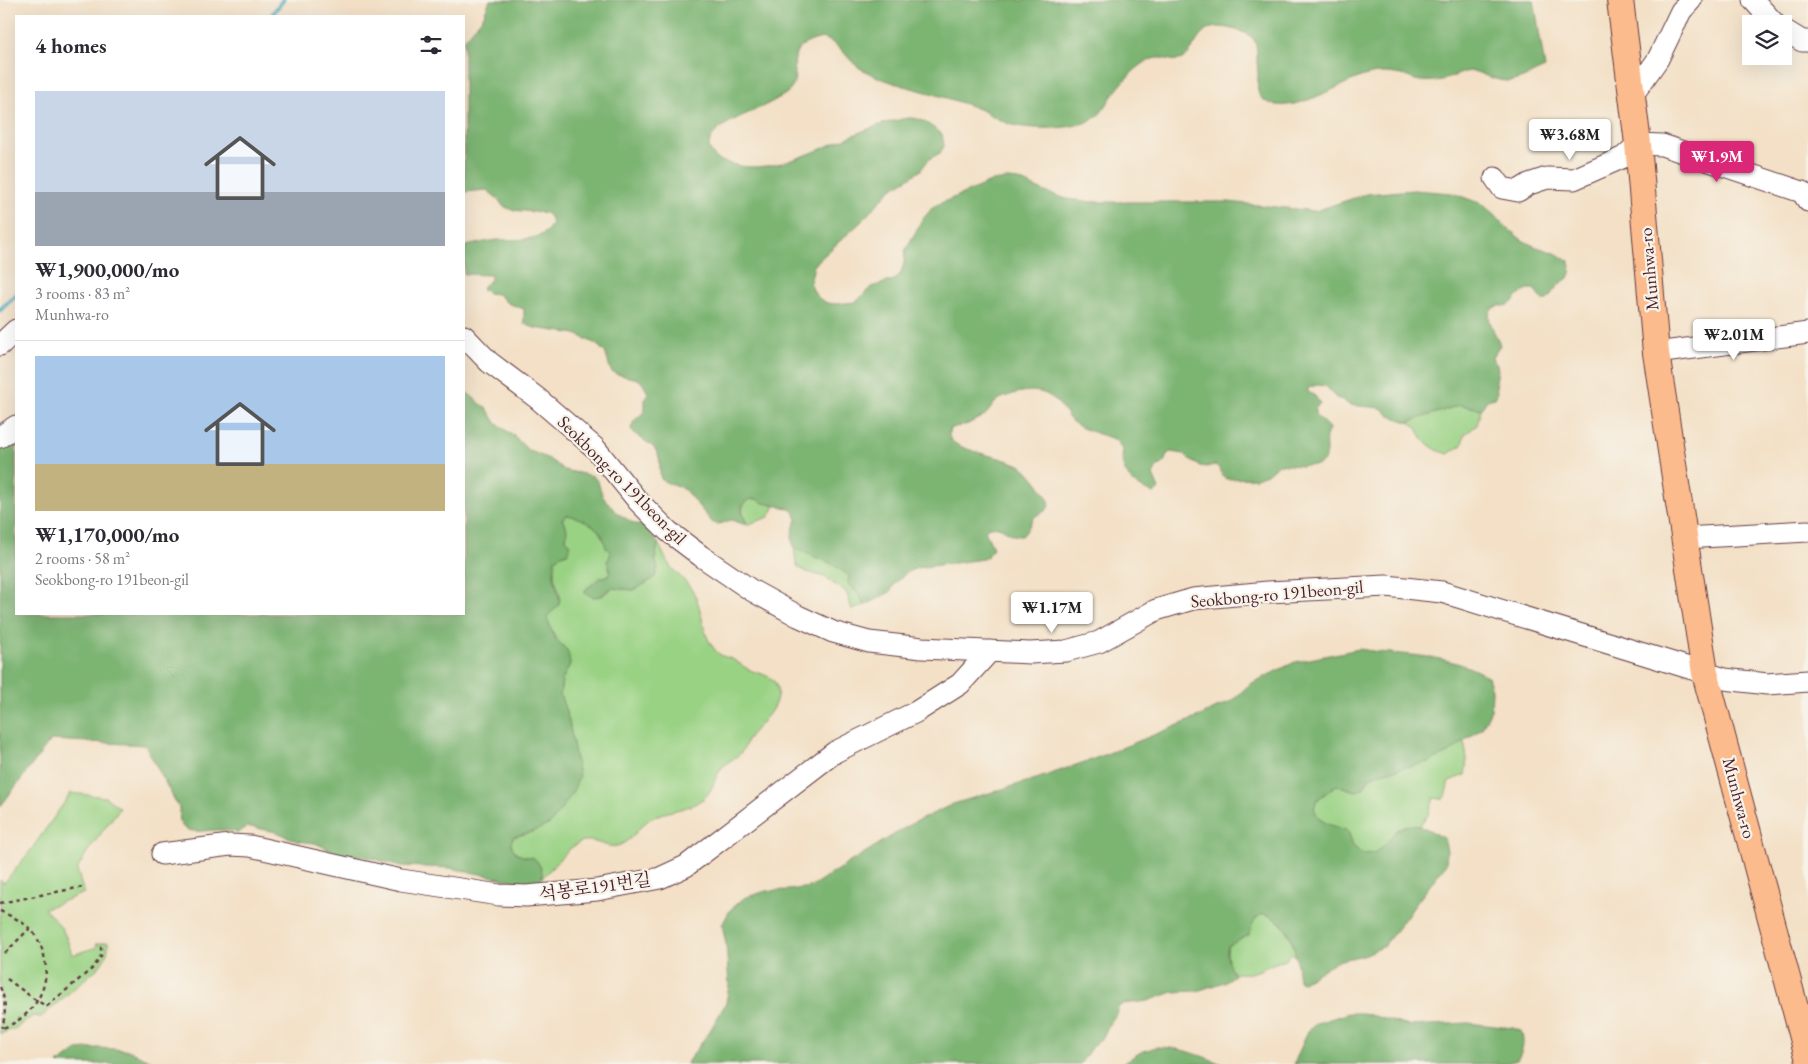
<!DOCTYPE html>
<html lang="en">
<head>
<meta charset="utf-8">
<style>
	:root { --surface:#fff; --page:#f7f7f7; --text:#2b2b33; --muted:#7c7c81; --line:#e1e1e2; --accent:#db2777 }
	body { margin:0; font-family:"EB Garamond","Noto Serif KR",serif; background:var(--page); color:var(--text); height:100vh; display:flex; flex-direction:column; font-size:19px; white-space:nowrap }
	* { box-sizing:border-box; margin:0 }
	p { font-size:16px; color:var(--muted) }
	.icon { flex:none; width:28px; height:28px; fill:none; stroke:currentColor; stroke-width:2; stroke-linecap:round; stroke-linejoin:round }
	.map { position:relative; flex:1; overflow:hidden }
	.details { position:absolute; left:15px; top:15px; width:450px; height:600px; display:flex; flex-direction:column; background:var(--surface); border-radius:0px; box-shadow:0 5px 20px #0002 }
	.details>* { flex:none }
	.controls { position:absolute; left:1742px; top:15px; display:grid; gap:10px }
	.controls a { display:grid; place-items:center; width:50px; height:50px; border-radius:0px; background:var(--surface); box-shadow:0 5px 20px #0002; font-size:25px }
	.price { position:absolute; translate:-50% -42px; padding:0 11px; border-radius:5px; background:#fff; color:#222; font-size:16px; line-height:32px; filter:drop-shadow(0 1px 2px #0008) }
	.price::after { content:''; position:absolute; left:50%; top:30px; width:15px; height:11px; margin-left:-8px; background:inherit; clip-path:polygon(0 0,100% 0,50% 100%) }
	.price.active { background:var(--accent); color:#fff }
	ul { padding:0; list-style:none }
	li { display:grid; align-content:center; gap:10px; height:265px; padding:0 20px }
	li+li { border-top:1px solid var(--line) }
	li span { display:grid; place-items:center; height:155px; border-radius:0px; color:#555 }
	li>.icon { margin-inline-start:auto }
	span .icon { width:90px; height:90px; fill:#fffc; stroke-width:1 }
	li b { font-size:21px }
	h2 { display:flex; justify-content:space-between; align-items:center; height:60px; padding:0 20px; font-size:21px }
	.map>svg:first-child { display:block }
	.green { fill:#9ad284; stroke:#727858 }
	.forest { fill:#7bb472; stroke:#626a4e }
	.lines { fill:none; stroke-linecap:round; stroke-linejoin:round }
	.stream { stroke:#42a7c2; stroke-width:4.5 }
	.minor-casing { stroke:#633c42; stroke-width:23 }
	.major-casing { stroke:#633c42; stroke-width:28 }
	.path { stroke:#633c42; stroke-width:2.5; stroke-dasharray:4 4; stroke-linecap:butt }
	.minor { stroke:#fff; stroke-width:21 }
	.major { stroke:#fbbb8c; stroke-width:26 }
	.labels { text-anchor:middle; stroke-width:4.5; stroke-linejoin:round; paint-order:stroke }
	.street-label { font-size:18px; fill:#4a1f2b; stroke:#f7f3e8 }
</style>
</head>
<body>
<div class="map">
<svg width="1808" height="1064" viewBox="0 0 1808 1064">
	<rect width="100%" height="100%" fill="#f7f3e8"/>
	<filter id="ink" filterUnits="userSpaceOnUse"><feTurbulence type="fractalNoise" baseFrequency=".02" numOctaves="2"/><feDisplacementMap in="SourceGraphic" scale="10" xChannelSelector="R" yChannelSelector="G"/><feConvolveMatrix kernelMatrix="1 2 1 2 8 2 1 2 1" color-interpolation-filters="sRGB"/></filter>
	<filter id="wash" filterUnits="userSpaceOnUse"><feTurbulence type="fractalNoise" baseFrequency=".0096" numOctaves="4" result="noise"/><feDisplacementMap in="SourceGraphic" scale="20" xChannelSelector="R" yChannelSelector="G"/><feGaussianBlur stdDeviation="1.12" result="paint"/><feColorMatrix in="noise" values="0 0 0 0 0 0 0 0 0 0 0 0 0 0 0 0 0 1.4 0 .05"/><feComposite in="paint" operator="in"/></filter>
	<g filter="url(#wash)">
		<rect width="100%" height="100%" fill="#f3e0c6"/>
		<path class="green" d="M1460 405 1481 409 1477 425 1464 435 1462 445 1448 454C1439 452 1429 446 1424 440 1418 432 1418 426 1408 422Z
			M751 499H757L775 506 769 517 746 525 747 524C742 513 739 505 751 499Z
			M567 515C578 516 596 524 601 535 605 541 605 546 610 552V557L608 559 610 573 609 575 603 577 602 596 612 588 633 590 652 580 656 574 658 568 655 560 658 543C662 550 665 559 670 566 679 577 691 584 696 598 704 616 702 638 718 653 722 657 727 657 732 659 738 662 742 666 748 669 757 674 772 674 776 685 784 703 760 724 750 736 746 740 746 745 743 750 738 758 726 761 721 769 714 778 713 791 704 798 689 811 668 809 652 818 639 825 634 839 620 845 605 851 592 834 577 844 563 852 554 867 542 878 542 870 540 864 534 858 522 856 514 856 511 843L513 837 535 831 579 777 569 722 560 694 562 680 570 664 550 628 547 617 558 606 560 594 554 577 555 560 559 556 568 553C566 541 567 530 562 520Z
			M794 548 830 563 847 574 849 576 848 582 849 585 856 591 865 605 852 610 847 594 844 590 834 584 825 577 807 572 798 567 796 562Z
			M1464 741 1467 759 1465 775 1449 781 1445 797 1442 799 1434 798 1429 814 1423 821 1420 826C1386 823 1395 846 1374 853 1370 854 1365 854 1362 854L1353 846 1348 831C1332 824 1320 826 1314 808L1317 800 1336 785 1356 791C1365 787 1368 780 1376 774L1450 752Z
			M71 793 105 797 120 808 87 852 77 870 84 893 44 909C61 924 66 933 72 955L97 947 96 944 108 942C109 953 105 959 99 967L41 1017 33 1016 16 1028 0 1034V880L4 883 31 850Z
			M1263 914C1283 918 1293 938 1296 957L1291 953 1286 960C1273 962 1265 969 1254 972 1248 974 1242 973 1236 973L1234 975C1229 966 1225 956 1228 946L1237 940 1258 916Z"/>
		<path class="forest" d="M490 0H1534L1545 68C1525 76 1516 86 1492 78 1485 76 1479 72 1472 71 1464 71 1458 75 1451 77 1442 81 1431 82 1421 81 1416 81 1411 78 1405 76 1394 73 1382 72 1371 74 1342 80 1294 118 1265 101 1255 95 1258 84 1258 74 1258 70 1257 65 1257 61 1257 42 1257 36 1236 30 1231 29 1225 27 1220 27 1195 26 1195 57 1179 60 1171 62 1165 57 1157 58 1140 60 1122 83 1112 96 1107 104 1102 114 1093 119 1075 130 1033 130 1013 125 1001 122 992 115 981 110 972 106 962 103 953 100 924 90 890 85 863 70 851 64 845 51 834 44 831 41 827 40 823 38 772 48 811 80 784 95 775 100 767 105 757 109 743 116 692 134 715 157 718 160 724 162 728 163 778 181 841 134 890 122 896 121 903 118 909 118 921 117 932 127 942 134L944 146 940 153 929 159 920 171 890 190 861 222 819 260 814 266 810 283 815 294 820 299 827 303 836 304 856 302 871 287 894 280 901 273 904 263 905 251 915 233 922 220 934 206 993 181 1008 179 1019 180 1045 192 1067 199 1092 202H1228L1315 211 1366 194 1414 190 1452 193 1482 204 1494 214 1506 227 1522 240 1534 246 1555 253 1569 261 1571 266 1570 273 1568 278 1558 285 1547 300H1543L1534 289H1528C1521 292 1517 299 1510 304 1505 307 1500 305 1495 307 1480 312 1498 337 1500 345L1492 357 1493 360 1497 365 1498 370 1496 381 1497 394 1495 398 1487 400 1481 409 1460 405 1408 422 1390 416 1381 408 1349 405 1343 400 1336 398 1326 386 1317 385 1308 388V392L1315 396 1320 403 1315 409V414L1329 428C1329 431 1327 433 1326 436 1324 445 1331 462 1317 465 1312 466 1307 464 1301 466L1278 464 1267 474 1256 478 1226 479C1220 474 1221 468 1215 465L1206 467 1200 466 1191 461 1184 454 1171 452 1168 453 1164 462 1157 467 1153 475 1159 489 1155 493C1135 489 1118 472 1123 451L1116 440C1103 434 1086 432 1074 423 1069 420 1066 413 1062 408 1046 386 1027 389 1004 397 992 401 991 412 982 417 977 419 972 422 968 424 962 426 956 426 950 429 949 433 948 436 951 440 961 452 1007 457 1023 467 1031 472 1048 496 1050 504 1045 515 1040 511 1034 518 1029 524 1028 531 1022 536 1005 537 1005 522 987 528L985 531 993 548 988 556 983 559 917 568 907 572 894 585 890 592 865 605 856 591 849 585 848 582 849 576 847 574 830 563 794 548C791 536 791 531 797 520L794 511 788 508 763 503 757 499H751L745 502 742 506V512L747 524 746 525 732 520C725 521 719 527 712 522L685 490C677 484 668 485 661 479 659 471 661 462 658 454 653 442 638 440 631 429L634 421 645 411V399L648 393 643 384 638 379 616 374 611 371 605 352 596 344 576 334 535 328 524 324V309L507 303 498 294 488 293 482 289 483 286 491 280V276L490 275 464 274V249L466 246C476 244 487 241 498 240 515 239 544 243 552 223L550 217 546 213 512 210 503 206 498 199 487 190 464 192V40L483 17Z
			M464 390 488 410 496 423 514 436 528 450 549 459 564 470 593 476 598 482 603 497 616 512 633 523 644 527 658 543 655 560 658 568 655 577 638 588 633 590 612 588 605 592 602 596 593 597 585 593V590L600 578 609 575 610 569 607 561 610 557V552C602 544 605 538 600 532 592 523 579 518 568 515L564 516 562 519 567 529 566 539 570 544C570 556 562 552 555 560L554 577 560 600 558 606 547 617 554 637 567 650 569 656 570 664 562 680 560 694 569 721 579 777 574 789 568 800 550 824 535 831 513 837 511 843C514 856 522 856 534 858 542 866 547 879 535 885L450 868 401 866 367 857 340 854 315 843 297 841 277 832 251 827H247L238 833C233 831 227 830 222 830 204 829 175 840 180 810L145 745 51 740 0 807V446L16 435V614H464Z
			M1359 649C1404 657 1448 652 1488 677L1492 690 1491 710 1482 728 1450 752 1429 762 1376 774 1368 779 1363 789 1356 791 1336 785 1317 800 1314 808C1320 826 1332 824 1348 831L1353 846 1362 854C1367 853 1373 854 1377 851 1393 841 1394 821 1419 826 1427 828 1436 834 1444 838L1447 851 1446 864 1384 946 1364 955 1337 961 1303 982 1299 981C1296 956 1294 919 1263 914 1253 918 1252 925 1249 935L1228 946C1225 956 1229 966 1234 975L1224 982 1197 991 1173 992 1148 1001 1123 1004 1118 1007 1116 1015 1109 1024 1103 1037 1093 1045 1080 1064H686L711 1029 726 1003 729 985 726 944 722 925 730 910 744 898 766 891 789 890 810 887 911 824 953 804 1036 779 1099 757 1196 718 1233 700 1250 684 1295 662Z
			M1349 1013H1363L1409 1026 1468 1023 1513 1028 1521 1031C1525 1043 1523 1051 1517 1060L1502 1064H1294L1308 1031 1317 1023Z
			M1156 1047C1180 1047 1200 1055 1222 1064H1121L1141 1052Z
			M98 1048 128 1050 158 1064H58L77 1050Z"/>
		<g class="lines">
			<path class="stream" d="M271 16 283 0
				M0 310 16 295"/>
		</g>
	</g>
	<g filter="url(#ink)">
		<g class="lines">
			<defs>
				<path id="minor" d="M1753 0 1775 24
					M1784 30 1802 41H1808
					M1632 96 1658 59 1681 11 1691 0
					M1495 178 1502 188 1518 191 1529 184 1547 178 1574 179 1624 157 1638 144 1662 145 1802 192 1808 201
					M464 336 489 362 537 398 595 448 638 501 668 531 701 556 751 590 798 616 833 632 869 642 922 648 1030 653 1066 651 1099 642 1156 610 1193 599 1268 592 1386 586 1442 592 1725 679 1767 684 1808 681
					M0 345 16 330
					M1656 353 1808 333
					M0 437 16 426
					M1684 538 1808 531
					M162 854 230 845 250 846 401 880 499 895 526 896 597 890 660 878 686 866 835 752 916 712 960 684 990 651"/>
				<path id="major" d="M1620 0 1638 144 1656 353 1705 673 1808 1056"/>
			</defs>
			<use href="#minor" class="minor-casing"/>
			<use href="#major" class="major-casing"/>
			<path class="path" d="M0 903 82 887
				M0 911C13 917 27 923 35 935 59 972 41 1016 0 1029
				M5 953 29 929
				M7 979 37 1001 47 1006 94 967 101 956V943
				M0 987C6 1000 6 1014 2 1028"/>
			<use href="#minor" class="minor"/>
			<use href="#major" class="major"/>
		</g>
	</g>
	<g class="labels">
		<g class="street-label">
			<text transform="translate(1649 269) rotate(-95)" y="6">Munhwa-ro</text>
			<text transform="translate(622 480) rotate(45)" y="6">Seokbong-ro 191beon-gil</text>
			<text transform="translate(1277 594) rotate(-5)" y="6">Seokbong-ro 191beon-gil</text>
			<text transform="translate(1739 798) rotate(75)" y="6">Munhwa-ro</text>
			<text transform="translate(595 887) rotate(-8)" y="6">석봉로191번길</text>
		</g>
	</g>
</svg>
<div class="controls">
<a><svg class="icon" aria-label="layers" viewBox="0 0 24 24"><path d="M12 4l9 5-9 5-9-5zM3 14l9 5 9-5"/></svg></a>
</div>
<b class="price" style="left:1570px;top:161px">₩3.68M</b>
<b class="price active" style="left:1717px;top:183px">₩1.9M</b>
<b class="price" style="left:1734px;top:361px">₩2.01M</b>
<b class="price" style="left:1052px;top:634px">₩1.17M</b>
<section class="details">
<h2>4 homes<svg class="icon" aria-label="filters" viewBox="0 0 24 24"><path d="M4 7h16M4 17h16"/><circle cx="9" cy="7" r="2"/><circle cx="15" cy="17" r="2"/></svg></h2>
<ul>
<li><span style="background:linear-gradient(#c9d6e8 65%,#9aa5b1 0)"><svg class="icon" aria-label="home" viewBox="0 0 24 24"><path d="M3 11l9-7 9 7M6 9v11h12V9"/></svg></span><div><b>₩1,900,000/mo</b><p>3 rooms · 83 m²</p><p>Munhwa-ro</p></div></li>
<li><span style="background:linear-gradient(#a9c7e8 70%,#c2b280 0)"><svg class="icon" aria-label="home" viewBox="0 0 24 24"><path d="M3 11l9-7 9 7M6 9v11h12V9"/></svg></span><div><b>₩1,170,000/mo</b><p>2 rooms · 58 m²</p><p>Seokbong-ro 191beon-gil</p></div></li>
</ul>
</section>
</div>
</body>
</html>
